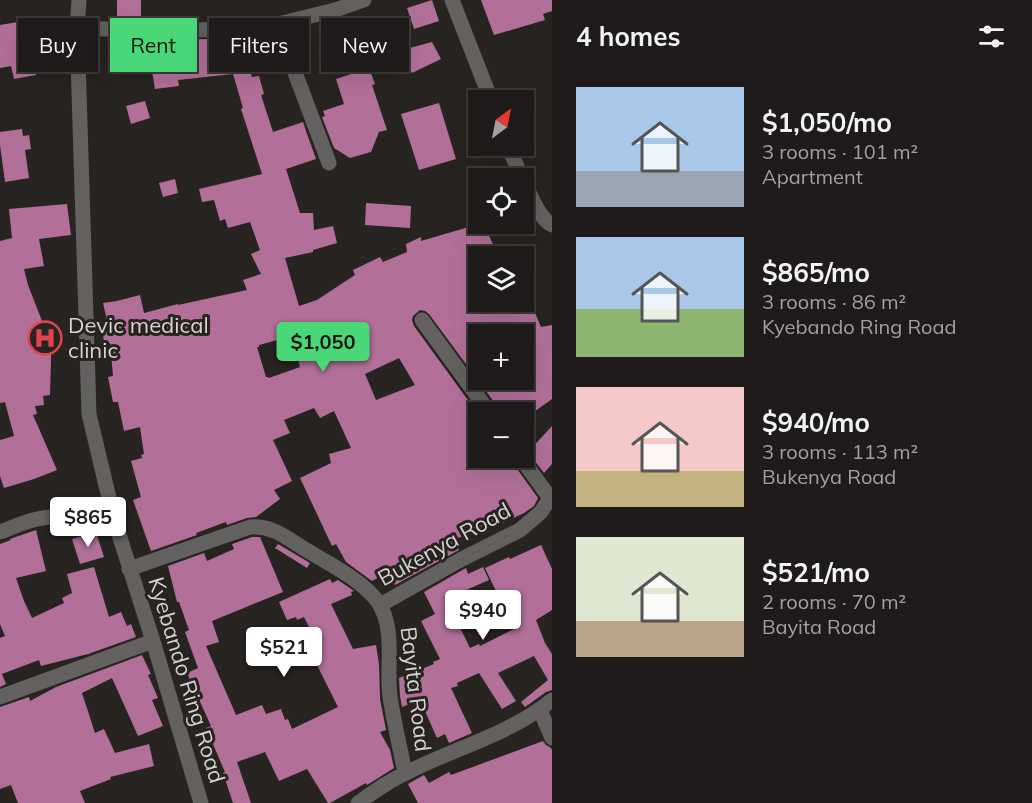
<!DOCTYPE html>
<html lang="en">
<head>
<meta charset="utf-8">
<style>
	:root { --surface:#1e1b1a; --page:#262423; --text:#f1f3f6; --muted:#a1a1a2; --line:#3c3939; --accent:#49d778 }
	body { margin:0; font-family:Mulish,sans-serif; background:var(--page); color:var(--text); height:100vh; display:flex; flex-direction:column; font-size:22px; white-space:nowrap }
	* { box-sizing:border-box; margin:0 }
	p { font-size:20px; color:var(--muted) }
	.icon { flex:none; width:33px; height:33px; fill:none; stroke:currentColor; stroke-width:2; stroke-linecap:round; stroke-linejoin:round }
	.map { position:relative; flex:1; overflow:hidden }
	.details { display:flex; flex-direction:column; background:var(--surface); width:480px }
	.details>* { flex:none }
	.hud { position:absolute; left:18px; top:18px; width:444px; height:54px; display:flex; gap:12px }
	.needle { width:39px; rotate:32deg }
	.tools { position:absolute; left:468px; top:90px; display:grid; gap:12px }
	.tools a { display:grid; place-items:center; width:66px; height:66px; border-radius:0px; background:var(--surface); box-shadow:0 6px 24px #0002,0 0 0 2px var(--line); font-size:30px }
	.price { position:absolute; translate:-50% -51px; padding:0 14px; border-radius:6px; background:#fff; color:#222; font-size:20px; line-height:39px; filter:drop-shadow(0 2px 3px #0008) }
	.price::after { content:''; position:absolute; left:50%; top:36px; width:18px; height:14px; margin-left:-9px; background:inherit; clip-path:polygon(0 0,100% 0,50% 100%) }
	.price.on { background:var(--accent); color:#111 }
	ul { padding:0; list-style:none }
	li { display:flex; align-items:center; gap:18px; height:150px; padding:0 24px }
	li span { display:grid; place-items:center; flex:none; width:168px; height:120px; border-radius:0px; color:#555 }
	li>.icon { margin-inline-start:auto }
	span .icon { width:72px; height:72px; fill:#fffc; stroke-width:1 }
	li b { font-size:26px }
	h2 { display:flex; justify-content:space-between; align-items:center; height:72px; padding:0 24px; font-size:26px }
	.chip { padding:0 21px; border-radius:0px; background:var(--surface); box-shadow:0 6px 24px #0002,0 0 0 2px var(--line); font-size:21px; line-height:54px }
	.chip.on { background:var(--accent); color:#111 }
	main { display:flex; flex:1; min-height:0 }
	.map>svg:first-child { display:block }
	.building { fill:#b27099; fill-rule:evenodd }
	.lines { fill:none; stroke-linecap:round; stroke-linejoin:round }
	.minor { stroke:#636260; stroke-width:15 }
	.labels { text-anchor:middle; stroke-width:6; stroke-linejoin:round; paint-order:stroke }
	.poi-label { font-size:22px; fill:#d6d3d2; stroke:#282422; text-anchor:start }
	.street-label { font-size:22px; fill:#d6d3d2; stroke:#282422 }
</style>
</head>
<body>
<main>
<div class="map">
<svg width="552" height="803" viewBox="0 0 552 803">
	<rect width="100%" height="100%" fill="#282422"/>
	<path class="building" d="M117 0H141V18H117Z
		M432 0 439 21 414 29 407 8Z
		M481 0H552V11L543 14 545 20 494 35Z
		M41 18 47 54 43 55 44 60 34 63 36 75 14 79 11 66 0 68V25Z
		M211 39 212 56 244 47 252 77 259 76 264 94 261 95 273 132 303 122 306 131 316 159 286 169 300 213H313L314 230 333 226 337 243 313 250V252L285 258 299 306 317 300 355 275 353 270 380 257 383 262 407 252 406 244 421 237V241L479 224H484L498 256H478V302H518L524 313V287L541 327 552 325V399L524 419V412H505L500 405 497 406 429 314 425 311 420 310 413 316 412 320 414 326 478 414V451L469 458H510L515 466 538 498 534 506 524 513 503 523 455 539 459 550 395 585 389 572 372 581 346 562 336 544 332 546 300 478 331 463 329 454 351 448 334 411 320 418 314 408 284 420 290 433 273 440 292 481 274 490 280 499 256 517 247 518 227 525 226 522 196 533 197 535 151 551 133 500 141 497 131 461 142 458 141 455 144 454 140 427 124 431 118 402H113L108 377 113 376 110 343H104L102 325 108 324 103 303 117 301 140 295 144 313 178 304V305L247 290 243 280 261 274 251 254 260 250 250 222 228 228 225 219 220 221 214 200 202 202 199 189 262 174 241 109 243 108 233 74 178 80 179 86 155 89 147 40ZM478 334H524V380H478ZM292 336 300 367 269 378 268 377H266L257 347H259V345ZM399 358 415 385 376 400 365 374Z
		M432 42 441 59 412 73 409 67 385 74 379 56Z
		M369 68 375 84 372 85 387 130 379 132 371 152 350 158 334 148 322 117 325 116 323 111 344 104 336 79Z
		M145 101 150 118 131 124 126 106Z
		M439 103 456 159 419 170 401 114Z
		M22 129 23 136 29 135 31 149 25 150 29 178 5 182 0 145V132Z
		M175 179 178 193 163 197 159 183Z
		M366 203 411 206 410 228 365 225Z
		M67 204 71 235 39 239 44 266 24 269 28 285 42 321 52 322 50 395 43 396 44 405 35 406 37 414 33 415 57 470 34 479 4 488 0 476V440L14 436 5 402 0 403V241L12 238 9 209Z
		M552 426V464L544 473 528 452Z
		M36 530 46 571 16 578 24 601 32 618 64 603 62 598 72 593 67 574 94 567 109 617 121 612 127 626 131 624 136 637 88 654 41 666 39 660 2 674 6 684 0 687V638L5 636 0 624V544L11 540 10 539Z
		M96 532 104 557 80 564 72 539Z
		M252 537H260L283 592 212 621 219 642 206 646 236 715 262 705 266 714 281 709 285 720 288 719 292 729 338 707 312 655 321 651 304 617 297 620 296 617 287 620 279 602 330 579 332 583 338 580 354 591 351 592 352 595 331 604 353 649 376 645 379 664 380 699 386 730 380 732 390 750 394 768 367 785 366 783 330 803H328L307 769 279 781 265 752 237 762 251 803H233L223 773 225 772 206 728 211 726 187 673 198 668 185 632 189 630 179 602H177L168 566 204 553 207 561 234 549 232 544Z
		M278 544 310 563 307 568 275 548Z
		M541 545 552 569V610L536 620 545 643 552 654V690L546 692 525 707 521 702 548 680 534 656 498 673 516 701 502 709 479 673 457 683 458 686 451 688 472 733 449 743 445 734 437 738 420 700 402 707 400 696 399 678 434 664 433 662 440 659 421 621 435 614 424 592 466 568 468 574 483 567 489 580 446 599 470 648 479 644 480 646 514 629 485 568 509 557 510 559Z
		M142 655 151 674 148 675 158 698 152 700 163 726 138 736 112 678 82 693 95 733 104 729 115 753 149 744 154 766 110 777 111 779 80 791 85 803H18L11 785 0 789V707L29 697 30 701 56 687Z
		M543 741 546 745 551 748 552 750V803H418L408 784 424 775 429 783 449 772 451 775Z"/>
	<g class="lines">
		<path class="minor" d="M79 0 77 28 89 414 114 519 153 641 201 803
			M452 0 491 100
			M277 25 329 163
			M77 28 159 31 262 28 335 10 364 0
			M508 146 522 178
			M524 181C530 194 539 219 552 225
			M422 320 489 412
			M521 458 550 498
			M0 532C16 526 33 518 51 517 72 515 93 517 114 519
			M129 569 250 527C274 525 289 540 308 551 330 564 363 581 378 602 396 629 386 666 390 697 394 722 400 748 405 773
			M380 605 462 559 520 530 541 512 552 495
			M0 697 153 641
			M540 710 552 738
			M358 803C373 792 389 781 406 773 454 748 509 735 552 700"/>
	</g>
	<defs>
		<symbol id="hospital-ring" viewBox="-11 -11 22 22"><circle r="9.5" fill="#282422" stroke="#e0444e" stroke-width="1.5"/><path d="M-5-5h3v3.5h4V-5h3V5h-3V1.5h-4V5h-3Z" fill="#e0444e"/></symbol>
	</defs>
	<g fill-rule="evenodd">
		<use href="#hospital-ring" x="26" y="319" width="38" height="38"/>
	</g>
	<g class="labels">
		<g class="poi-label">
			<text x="68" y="333">Devic medical<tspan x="68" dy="25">clinic</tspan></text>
		</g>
		<g class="street-label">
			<text transform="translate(444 544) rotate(-29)" y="8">Bukenya Road</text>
			<text transform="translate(187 680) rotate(73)" y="8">Kyebando Ring Road</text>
			<text transform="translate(416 689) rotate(83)" y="8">Bayita Road</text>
		</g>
	</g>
</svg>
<div class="tools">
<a><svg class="needle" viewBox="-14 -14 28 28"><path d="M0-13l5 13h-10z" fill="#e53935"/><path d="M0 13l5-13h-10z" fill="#a1a1a2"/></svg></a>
<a><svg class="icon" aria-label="locate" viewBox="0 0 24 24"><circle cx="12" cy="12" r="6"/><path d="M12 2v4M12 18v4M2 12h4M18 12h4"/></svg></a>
<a><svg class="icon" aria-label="layers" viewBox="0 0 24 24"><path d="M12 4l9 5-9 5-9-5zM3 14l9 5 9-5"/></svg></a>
<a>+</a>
<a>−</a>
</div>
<b class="price on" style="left:323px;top:373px">$1,050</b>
<b class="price" style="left:88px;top:548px">$865</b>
<b class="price" style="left:483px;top:641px">$940</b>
<b class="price" style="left:284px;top:678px">$521</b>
<div class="hud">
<a class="chip">Buy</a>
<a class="chip on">Rent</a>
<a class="chip">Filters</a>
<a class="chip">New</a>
</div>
</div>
<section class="details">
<h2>4 homes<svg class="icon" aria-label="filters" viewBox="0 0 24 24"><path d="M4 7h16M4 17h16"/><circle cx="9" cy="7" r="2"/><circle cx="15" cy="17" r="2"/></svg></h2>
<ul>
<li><span style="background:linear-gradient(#a9c7e8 70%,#9aa5b1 0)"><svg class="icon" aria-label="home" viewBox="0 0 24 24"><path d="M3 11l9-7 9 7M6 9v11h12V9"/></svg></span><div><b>$1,050/mo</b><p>3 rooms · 101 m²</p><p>Apartment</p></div></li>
<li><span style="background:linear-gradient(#a9c7e8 60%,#8fb573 0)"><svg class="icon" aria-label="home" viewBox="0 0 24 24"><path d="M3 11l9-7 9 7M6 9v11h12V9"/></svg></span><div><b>$865/mo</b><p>3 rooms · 86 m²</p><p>Kyebando Ring Road</p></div></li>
<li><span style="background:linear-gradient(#f6c9c9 70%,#c2b280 0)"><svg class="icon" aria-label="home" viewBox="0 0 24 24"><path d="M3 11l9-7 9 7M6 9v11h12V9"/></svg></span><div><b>$940/mo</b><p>3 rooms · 113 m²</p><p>Bukenya Road</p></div></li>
<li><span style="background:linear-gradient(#dfe7d0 70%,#b9a48a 0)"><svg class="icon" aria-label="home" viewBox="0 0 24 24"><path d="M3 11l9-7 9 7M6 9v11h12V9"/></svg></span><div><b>$521/mo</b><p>2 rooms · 70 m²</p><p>Bayita Road</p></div></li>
</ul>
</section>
</main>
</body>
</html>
